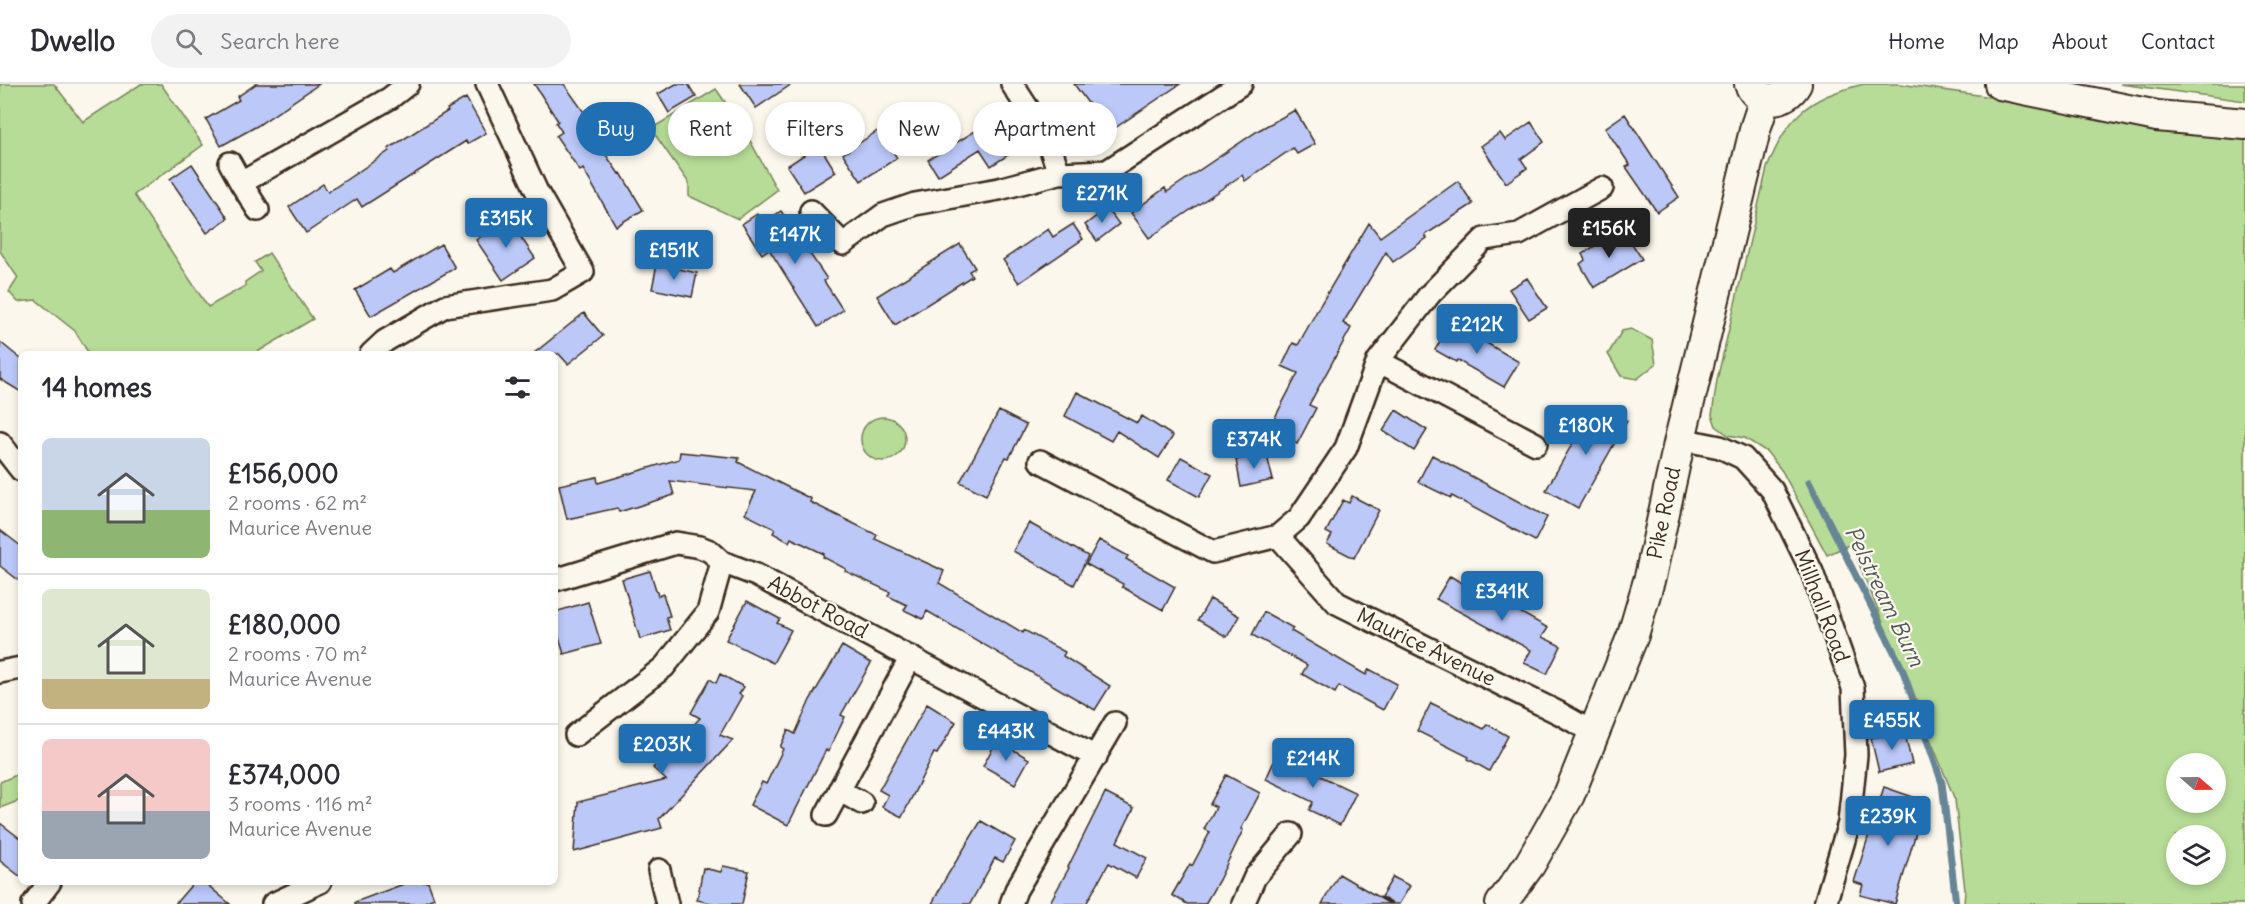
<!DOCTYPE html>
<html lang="en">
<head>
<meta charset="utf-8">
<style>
	:root { --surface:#fff; --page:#f2f2f3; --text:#2b2b33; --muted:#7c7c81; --line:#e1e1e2; --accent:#1f6fb2 }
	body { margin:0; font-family:Delius,sans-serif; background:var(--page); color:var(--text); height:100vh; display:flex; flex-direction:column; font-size:22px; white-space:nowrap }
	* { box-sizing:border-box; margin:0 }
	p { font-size:20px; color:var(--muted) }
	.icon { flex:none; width:33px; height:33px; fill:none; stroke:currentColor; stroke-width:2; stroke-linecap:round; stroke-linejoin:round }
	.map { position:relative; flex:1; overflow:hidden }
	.details { position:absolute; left:18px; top:267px; width:540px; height:534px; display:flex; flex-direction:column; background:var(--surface); border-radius:9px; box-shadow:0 3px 9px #0003 }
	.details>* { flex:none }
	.hud { position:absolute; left:576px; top:18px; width:570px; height:54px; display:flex; gap:12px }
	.needle { width:39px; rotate:110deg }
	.controls { position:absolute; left:2166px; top:669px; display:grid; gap:12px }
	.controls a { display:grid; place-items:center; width:60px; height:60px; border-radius:50%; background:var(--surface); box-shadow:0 3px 9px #0003; font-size:30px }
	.price { position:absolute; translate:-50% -51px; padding:0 14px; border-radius:6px; background:var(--accent); color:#fff; font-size:20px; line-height:39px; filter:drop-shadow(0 2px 3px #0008) }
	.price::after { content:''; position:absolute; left:50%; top:36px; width:18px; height:14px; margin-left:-9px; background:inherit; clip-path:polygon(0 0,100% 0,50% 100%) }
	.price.on { background:#222; color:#fff }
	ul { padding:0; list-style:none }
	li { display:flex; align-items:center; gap:18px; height:150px; padding:0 24px }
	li+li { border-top:2px solid var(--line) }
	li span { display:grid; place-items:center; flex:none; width:168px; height:120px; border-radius:9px; color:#555 }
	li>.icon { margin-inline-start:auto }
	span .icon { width:72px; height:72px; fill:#fffc; stroke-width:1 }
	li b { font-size:26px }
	h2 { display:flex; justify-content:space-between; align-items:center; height:72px; padding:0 24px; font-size:26px }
	.tag { padding:0 21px; border-radius:27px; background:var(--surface); box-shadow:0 3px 9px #0003; font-size:21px; line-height:54px }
	.tag.on { background:var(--accent); color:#fff }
	header { display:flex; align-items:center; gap:36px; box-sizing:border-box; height:84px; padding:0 30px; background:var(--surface); border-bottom:2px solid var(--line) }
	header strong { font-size:28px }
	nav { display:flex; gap:33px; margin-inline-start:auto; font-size:21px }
	.search { width:420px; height:54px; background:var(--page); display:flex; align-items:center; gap:15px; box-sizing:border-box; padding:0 21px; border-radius:33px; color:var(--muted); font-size:22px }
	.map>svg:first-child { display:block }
	.green { fill:#b7dc97; stroke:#79835a; stroke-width:1.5; fill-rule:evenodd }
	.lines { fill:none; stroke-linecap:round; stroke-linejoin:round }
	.stream { stroke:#678595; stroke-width:7 }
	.building { fill:#bbc8f8; stroke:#3b2a1e; stroke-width:1.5 }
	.street-casing { stroke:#3b2a1e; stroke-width:26 }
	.secondary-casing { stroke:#3b2a1e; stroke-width:34 }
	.street { stroke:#fbf7ec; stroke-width:21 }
	.secondary { stroke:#fbf7ec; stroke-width:30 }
	.labels { text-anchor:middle; stroke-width:4.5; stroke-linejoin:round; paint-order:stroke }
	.street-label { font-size:21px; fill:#3b2a1e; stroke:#fbf7ec }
	.water-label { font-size:22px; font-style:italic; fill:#51575a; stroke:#fbf7ec }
</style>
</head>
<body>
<header>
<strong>Dwello</strong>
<div class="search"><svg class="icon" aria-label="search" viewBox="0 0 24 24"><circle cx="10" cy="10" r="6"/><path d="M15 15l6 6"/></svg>Search here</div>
<nav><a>Home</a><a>Map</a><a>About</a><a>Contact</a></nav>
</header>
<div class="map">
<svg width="2245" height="820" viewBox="0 0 2245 820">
	<rect width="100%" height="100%" fill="#fbf7ec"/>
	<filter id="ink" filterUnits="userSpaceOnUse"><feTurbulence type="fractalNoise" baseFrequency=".0167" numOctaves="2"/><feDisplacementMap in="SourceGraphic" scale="12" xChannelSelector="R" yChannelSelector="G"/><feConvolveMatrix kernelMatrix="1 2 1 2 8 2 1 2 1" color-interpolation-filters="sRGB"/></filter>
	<g filter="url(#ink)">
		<path class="green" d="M0 0H54L83 38 141 0H161L203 61 134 111 208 223 245 202V198L261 187 255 178 269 169 313 235 254 270H89L75 247 36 216 18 218 9 208 18 194 0 167Z
			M1864 0H1900L1999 14 2245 55V820H1964L1965 806 1955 716 1851 460 1827 471 1782 387 1767 368 1745 354 1728 351 1716 342 1712 331 1717 296 1767 84C1789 30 1807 14 1864 0ZM2176 680H2216V718H2176ZM2176 752H2216V790H2176Z
			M2120 0H2245V17Z
			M716 5 743 44 777 106 738 135 689 112V99L651 45Z
			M1631 245 1652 256 1656 280 1637 295 1621 292 1608 270 1622 247Z
			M861 355a22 22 0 1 1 44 0a22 22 0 1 1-44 0Z
			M21 689V716L0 724V698Z"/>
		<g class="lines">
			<path class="stream" d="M1809 398 1902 584 1942 699 1956 820"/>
		</g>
		<path class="building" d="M256 0H319L257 42 221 62 206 35 239 16 237 13Z
			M534 0H564L596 45 591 49 619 90 621 89 643 126 616 142 583 85 580 87 556 52 562 48 556 39 558 37Z
			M676 0H688L696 13 669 29 658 10Z
			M740 0H792L756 24Z
			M1074 0H1180L1109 48Z
			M466 14 486 49 467 60 466 57 362 123 357 115 306 149 289 123 323 100 328 108 389 67 388 65 448 27 447 25Z
			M1295 26 1315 60 1297 70 1293 64 1245 97 1242 91 1149 154 1131 129 1165 104 1167 108 1259 46Z
			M1006 28 1014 42 1008 46 1019 64 991 82 980 65 938 92 928 76Z
			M1625 30 1679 113 1657 128 1626 83 1630 81 1605 44Z
			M1531 38 1544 58 1521 75 1527 84 1506 99 1481 62 1500 49 1505 56Z
			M879 46 897 74 861 97 843 70Z
			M819 61 836 88 804 108 787 82Z
			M192 80 228 134 207 149 170 95Z
			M1458 97 1473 120 1425 151 1427 154 1393 178 1386 168 1343 239 1351 244 1309 321 1316 324 1297 360 1269 345 1298 289 1282 282 1293 259 1298 261 1319 223 1369 139 1380 153Z
			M1107 124 1119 140 1097 157 1085 141Z
			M781 127 827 195 824 197 843 226 818 243 769 165 762 170 742 140 757 130 763 139Z
			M508 134 535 174 503 196 476 156Z
			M1073 140 1083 155 1019 199 1003 176 1048 145 1053 153Z
			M1614 150 1618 156 1626 150 1642 175 1594 204 1580 180 1585 176 1582 170Z
			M441 160 455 184 371 232 355 206 390 185 393 189Z
			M960 160 975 184 969 187 972 192 895 241 877 212Z
			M657 180 697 189 692 213 652 205Z
			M1527 194 1547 224 1529 235 1509 205Z
			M584 229 603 252 568 280 559 270H533Z
			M1451 238 1519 278 1504 303 1457 276 1456 278 1435 266Z
			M0 258 21 275V308L0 295Z
			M1077 308 1137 339 1142 332 1173 352 1159 374 1117 347 1111 357 1065 332Z
			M1599 322 1627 337 1578 424 1546 406 1591 327 1595 330Z
			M1396 326 1427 346 1414 367 1383 347Z
			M999 327 1026 341 1009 374 1006 373 986 411 960 398Z
			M680 368 739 374 738 378 811 415 810 418 877 451 875 455 944 487 939 499 1023 549 1024 546 1065 568 1063 572 1110 602 1095 626 927 527 923 535 904 526 907 521 888 512 890 508 845 487 846 485 823 473 824 470 791 454 789 458 773 449 775 445 745 430 756 407 670 397 674 411 619 428 617 424 567 435 559 401 597 393 598 399 679 375Z
			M1266 368 1273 396 1241 403 1236 376Z
			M1432 371 1547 433 1535 457 1452 412 1451 414 1418 398Z
			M1181 373 1212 390 1199 413 1168 396Z
			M1352 412 1379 426 1354 474 1327 460 1332 451 1326 448 1343 416 1349 419Z
			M1029 439 1088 472 1074 501 1013 467Z
			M0 446 21 462V498L0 482Z
			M1099 456 1128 472 1126 475 1175 503 1163 526 1122 503 1123 500 1086 480Z
			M650 487 658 512 663 510 670 532 666 533 670 546 640 555 622 495Z
			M1450 492 1503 523 1504 519 1548 544 1542 553 1561 562 1547 590 1524 579 1531 566 1436 515Z
			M1210 515 1239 532 1227 553 1198 536Z
			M747 517 780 535 777 539 791 546 773 579 726 556Z
			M588 518 601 560 564 570 555 541V528Z
			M1264 528 1293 544 1291 547 1366 591 1369 585 1397 600 1383 626 1339 602 1335 609 1302 590 1307 581 1252 551Z
			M842 562 871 579 841 631 845 633 828 668 826 666 788 741 750 721 762 698 766 700 783 665 780 663 788 646 795 650 810 616Z
			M720 590 744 603 739 610 742 612 720 651 733 656 659 735 662 744 574 768 578 718 666 696 653 684 700 634 691 629 710 595 716 599Z
			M1431 619 1484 645 1487 640 1508 652 1489 687 1468 675 1469 673 1417 647Z
			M927 620 956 638 937 670 934 669 902 733 882 723 888 711 879 706Z
			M1904 646 1912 680 1879 688 1871 654Z
			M997 656 1029 675 1015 700 983 682Z
			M1277 671 1356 709 1340 741 1309 726 1313 718 1266 695Z
			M1226 691 1260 709 1241 745 1243 746 1219 796 1205 820H1187L1172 811 1190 780 1192 782 1210 748 1204 745 1216 723 1210 720Z
			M1884 703 1913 713 1909 724 1922 728 1895 820 1860 811 1863 801 1854 798Z
			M1105 709 1134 724 1117 758 1147 774 1136 794 1109 779 1086 820H1049L1069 784 1068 783Z
			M981 737 1015 757 1003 778 995 774 970 820H932L945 795Z
			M0 739 21 755V793L0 777Z
			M723 782 749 787 742 820H715L697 816 703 784 721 788Z
			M1339 790 1390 820H1322Z
			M1393 793 1410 802 1399 820H1393L1381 813Z
			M194 798H204L230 820H175Z
			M409 798H428L434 814 420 820H355V818Z"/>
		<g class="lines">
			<defs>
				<path id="street" d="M1012 0 1047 54 1059 89
					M230 79 241 99
					M258 126 241 99 390 14 408 0
					M811 127 843 160 883 131 915 120 999 105 1059 89 1107 87 1241 0
					M371 270 385 257 445 222 552 206 583 188 537 108 487 0
					M1378 277 1536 360
					M1680 355 1720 363 1743 374 1772 406 1812 488 1853 604 1856 671 1849 739 1825 820
					M0 359 21 386
					M1040 377 1213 468 1278 452
					M555 496 676 459 700 463 710 467 722 478 756 491 1096 673
					M0 588 21 584
					M1594 649 1559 629 1337 519 1278 452 1299 434 1346 364 1378 277 1430 210 1484 155 1519 150 1602 104
					M576 651 664 583 708 528 722 478
					M839 706 862 719
					M826 731 911 573
					M659 786 667 820
					M33 820 50 798
					M273 820 320 798
					M1011 820 1016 806 1115 639
					M1243 820 1255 793 1291 750"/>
				<path id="secondary" d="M1750 0C1759 22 1786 18 1796 0
					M2000 0 2157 32 2245 40
					M1501 820 1530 780 1569 711 1633 551 1650 493 1680 355 1756 42 1765 15"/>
			</defs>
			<use href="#street" class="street-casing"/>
			<use href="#secondary" class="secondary-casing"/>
			<use href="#street" class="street"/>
			<use href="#secondary" class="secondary"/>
		</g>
	</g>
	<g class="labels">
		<g class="street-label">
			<text transform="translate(1664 429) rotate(-78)" y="7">Pike Road</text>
			<text transform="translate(1822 522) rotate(69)" y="7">Millhall Road</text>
			<text transform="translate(818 523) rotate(28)" y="7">Abbot Road</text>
			<text transform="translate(1426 563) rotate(26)" y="7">Maurice Avenue</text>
		</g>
		<g class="water-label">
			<text transform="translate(1885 512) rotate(64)" y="8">Pelstream Burn</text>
		</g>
	</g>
</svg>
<div class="controls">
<a><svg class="needle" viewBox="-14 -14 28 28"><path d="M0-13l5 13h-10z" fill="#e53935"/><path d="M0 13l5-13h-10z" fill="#7c7c81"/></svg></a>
<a><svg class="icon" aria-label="layers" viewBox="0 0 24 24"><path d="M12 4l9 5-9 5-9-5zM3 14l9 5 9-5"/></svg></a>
</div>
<b class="price" style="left:1102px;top:140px">£271K</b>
<b class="price" style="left:506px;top:165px">£315K</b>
<b class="price on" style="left:1609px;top:175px">£156K</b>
<b class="price" style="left:795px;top:181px">£147K</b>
<b class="price" style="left:674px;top:197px">£151K</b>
<b class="price" style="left:1477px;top:271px">£212K</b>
<b class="price" style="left:1586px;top:372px">£180K</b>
<b class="price" style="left:1254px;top:386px">£374K</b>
<b class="price" style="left:1502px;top:538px">£341K</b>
<b class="price" style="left:1892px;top:667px">£455K</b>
<b class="price" style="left:1006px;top:678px">£443K</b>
<b class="price" style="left:662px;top:691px">£203K</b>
<b class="price" style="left:1313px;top:705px">£214K</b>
<b class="price" style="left:1888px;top:763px">£239K</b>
<div class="hud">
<a class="tag on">Buy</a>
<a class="tag">Rent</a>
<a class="tag">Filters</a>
<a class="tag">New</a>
<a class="tag">Apartment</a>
</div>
<section class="details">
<h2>14 homes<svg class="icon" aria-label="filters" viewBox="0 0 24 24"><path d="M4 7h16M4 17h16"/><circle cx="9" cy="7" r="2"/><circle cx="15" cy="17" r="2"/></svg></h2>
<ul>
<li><span style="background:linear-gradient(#c9d6e8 60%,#8fb573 0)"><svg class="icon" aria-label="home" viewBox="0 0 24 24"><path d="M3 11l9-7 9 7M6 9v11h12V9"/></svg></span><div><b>£156,000</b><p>2 rooms · 62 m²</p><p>Maurice Avenue</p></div></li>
<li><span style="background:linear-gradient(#dfe7d0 75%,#c2b280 0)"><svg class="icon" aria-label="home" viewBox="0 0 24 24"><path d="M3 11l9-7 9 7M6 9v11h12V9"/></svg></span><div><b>£180,000</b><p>2 rooms · 70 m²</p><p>Maurice Avenue</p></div></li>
<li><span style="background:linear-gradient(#f6c9c9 60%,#9aa5b1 0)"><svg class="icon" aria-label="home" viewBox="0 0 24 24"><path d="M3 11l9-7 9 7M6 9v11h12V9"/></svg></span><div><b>£374,000</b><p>3 rooms · 116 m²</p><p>Maurice Avenue</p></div></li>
</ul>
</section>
</div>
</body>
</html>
